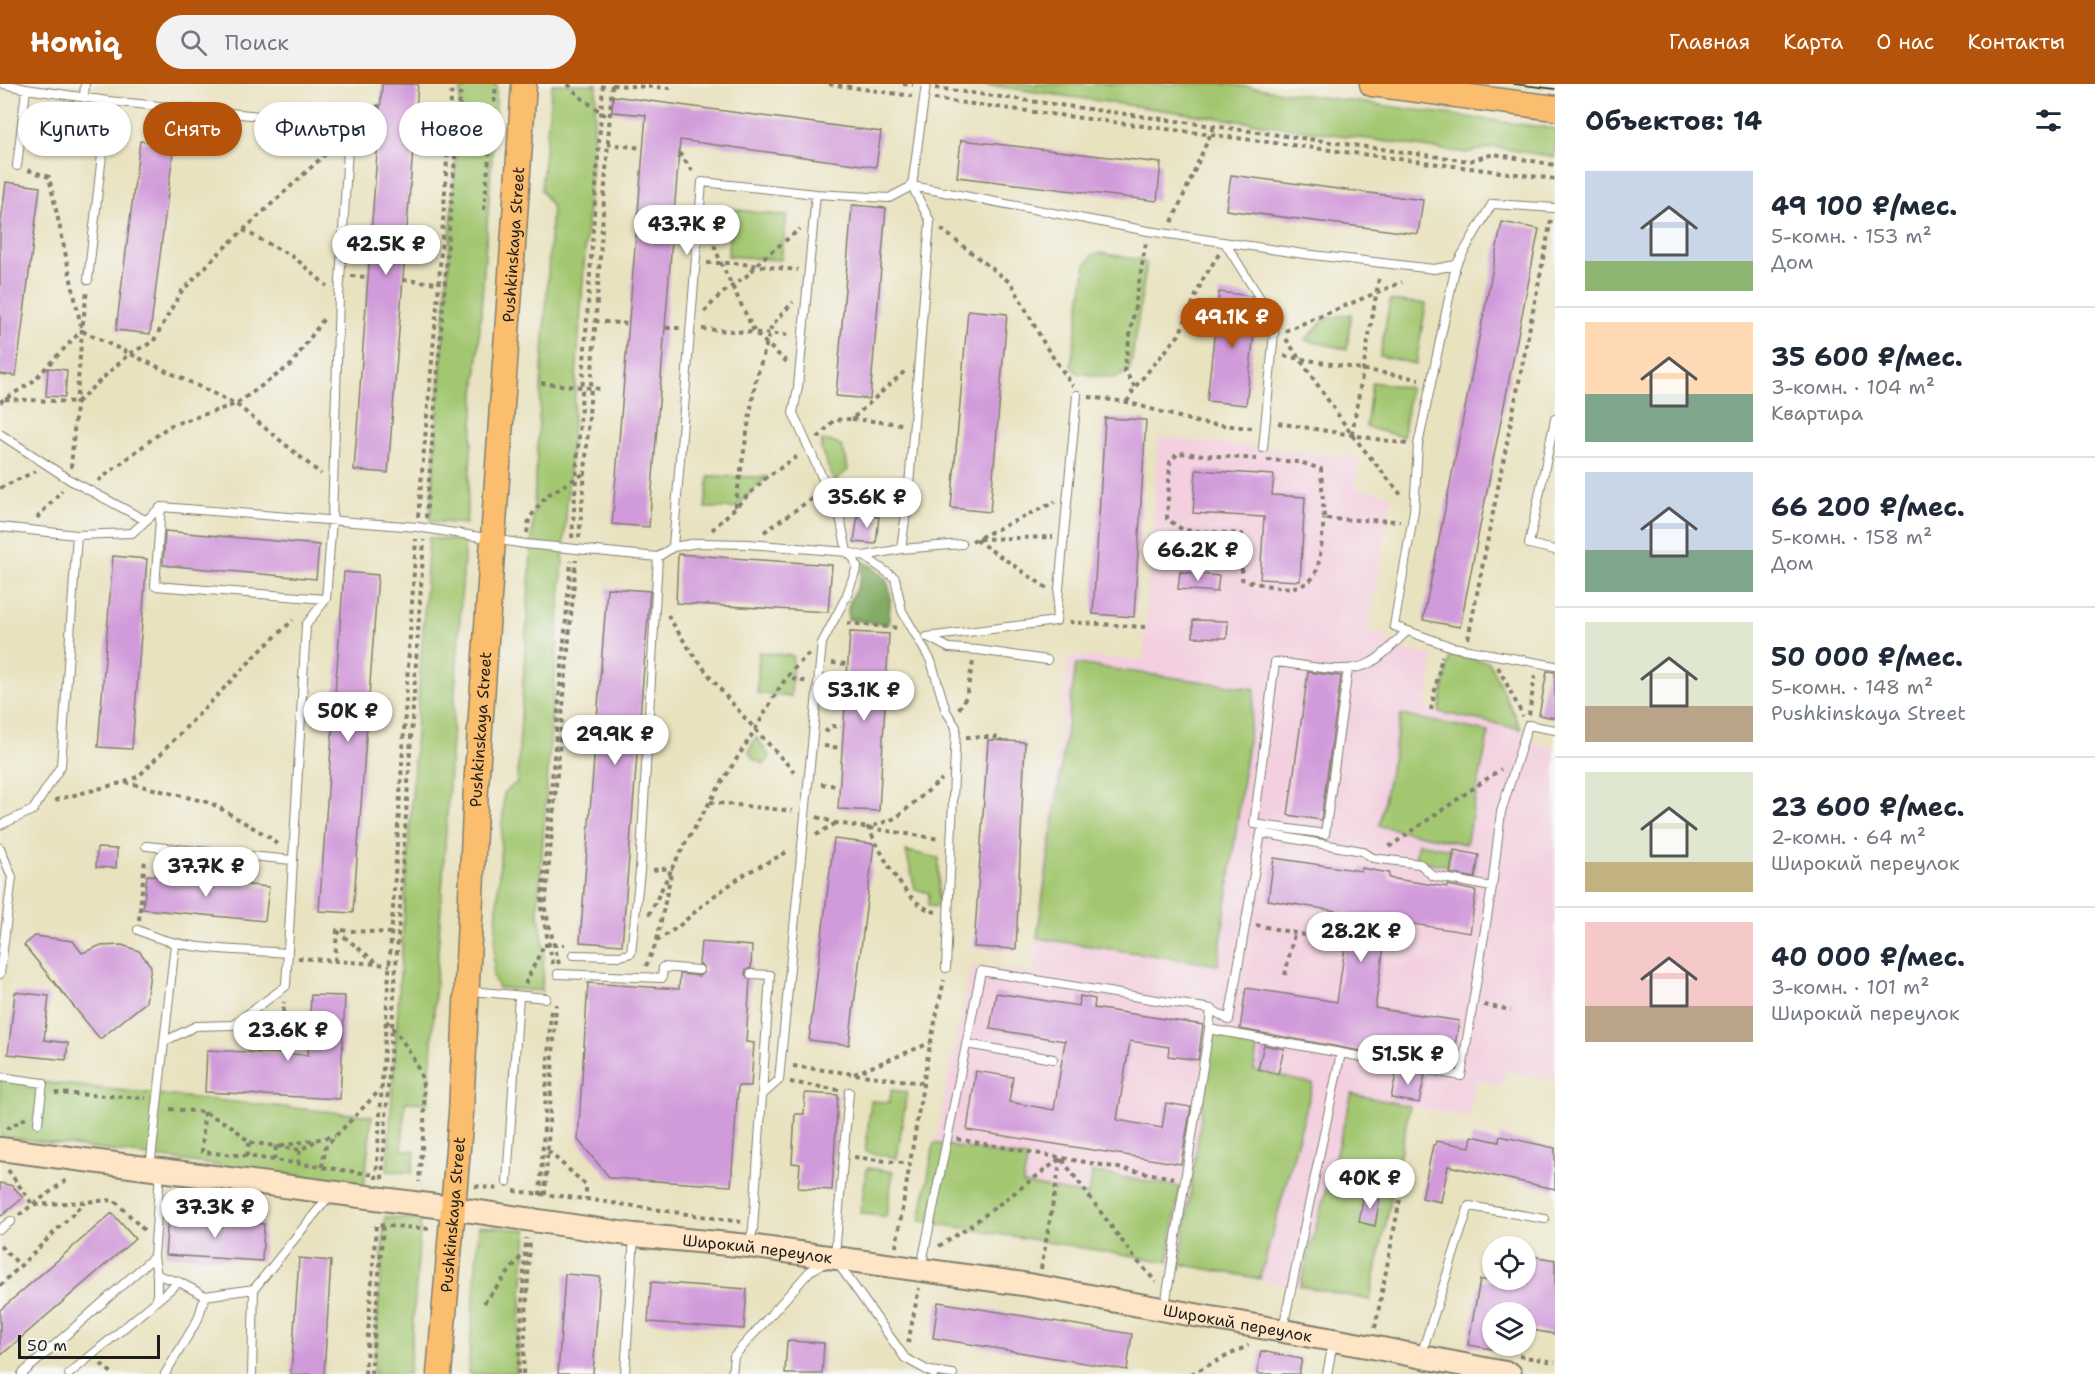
<!DOCTYPE html>
<html lang="ru">
<head>
<meta charset="utf-8">
<style>
	:root { --surface:#fff; --page:#f2f2f3; --text:#1f2937; --muted:#747a83; --line:#e0e1e3; --accent:#b45309 }
	body { margin:0; font-family:"Shantell Sans",sans-serif; background:var(--page); color:var(--text); height:100vh; display:flex; flex-direction:column; font-size:22px; white-space:nowrap }
	* { box-sizing:border-box; margin:0 }
	p { font-size:20px; color:var(--muted) }
	.icon { flex:none; width:33px; height:33px; fill:none; stroke:currentColor; stroke-width:2; stroke-linecap:round; stroke-linejoin:round }
	.map { position:relative; flex:1; overflow:hidden }
	.details { display:flex; flex-direction:column; background:var(--surface); width:540px }
	.details>* { flex:none }
	.guide { position:absolute; left:18px; top:18px; width:570px; height:54px; display:flex; gap:12px }
	.buttons { position:absolute; left:1482px; top:1152px; display:grid; gap:12px }
	.buttons a { display:grid; place-items:center; width:54px; height:54px; border-radius:50%; background:var(--surface); box-shadow:0 2px 4px #0004; font-size:30px }
	.scale { position:absolute; left:18px; bottom:15px; width:142px; box-sizing:border-box; padding-left:6px; border:3px solid #1c1c1c; border-top:0; font-size:16px; line-height:21px; white-space:nowrap; color:#1c1c1c; -webkit-text-stroke:4px #f6f6f2; paint-order:stroke }
	.price { position:absolute; translate:-50% -51px; padding:0 14px; border-radius:21px; background:#fff; color:#222; font-size:20px; line-height:39px; filter:drop-shadow(0 2px 3px #0008) }
	.price::after { content:''; position:absolute; left:50%; top:36px; width:18px; height:14px; margin-left:-9px; background:inherit; clip-path:polygon(0 0,100% 0,50% 100%) }
	.price.selected { background:var(--accent); color:#fff }
	ul { padding:0; list-style:none }
	li { display:flex; align-items:center; gap:18px; height:150px; padding:0 30px }
	li+li { border-top:2px solid var(--line) }
	li span { display:grid; place-items:center; flex:none; width:168px; height:120px; border-radius:0px; color:#555 }
	li>.icon { margin-inline-start:auto }
	span .icon { width:72px; height:72px; fill:#fffc; stroke-width:1 }
	li b { font-size:26px }
	h2 { display:flex; justify-content:space-between; align-items:center; height:72px; padding:0 30px; font-size:26px }
	.tag { padding:0 21px; border-radius:27px; background:var(--surface); box-shadow:0 2px 4px #0004; font-size:21px; line-height:54px }
	.tag.selected { background:var(--accent); color:#fff }
	header { display:flex; align-items:center; gap:36px; box-sizing:border-box; height:84px; padding:0 30px; background:var(--accent); color:#fff }
	header strong { font-size:28px }
	nav { display:flex; gap:33px; margin-inline-start:auto; font-size:21px }
	.search { width:420px; height:54px; background:var(--page); display:flex; align-items:center; gap:15px; box-sizing:border-box; padding:0 21px; border-radius:33px; color:var(--muted); font-size:22px }
	main { display:flex; flex:1; min-height:0 }
	.map>svg:first-child { display:block }
	.built { fill:#f3cfdf }
	.green { fill:#a3c771; stroke:#607246; stroke-width:1.5 }
	.forest { fill:#82ac63; stroke:#4f6440; stroke-width:1.5 }
	.building { fill:#d19ada }
	.lines { fill:none; stroke-linecap:round; stroke-linejoin:round }
	.lane-casing { stroke:#827f6e; stroke-width:10 }
	.secondary-casing { stroke:#827f6e; stroke-width:26 }
	.primary-casing { stroke:#827f6e; stroke-width:27 }
	.path { stroke:#827f6e; stroke-width:4; stroke-dasharray:4.5 4.5; stroke-linecap:butt }
	.lane { stroke:#fff; stroke-width:8 }
	.secondary { stroke:#fde5c5; stroke-width:22 }
	.primary { stroke:#fbbe6e; stroke-width:24 }
	.tram { stroke:#1c1c1c; stroke-width:1.5 }
	.labels { text-anchor:middle; stroke-width:4.5; stroke-linejoin:round; paint-order:stroke }
	.street-label { font-size:16px; fill:#1c1c1c; stroke:#f6f6f2 }
</style>
</head>
<body>
<header>
<strong>Homiq</strong>
<div class="search"><svg class="icon" aria-label="search" viewBox="0 0 24 24"><circle cx="10" cy="10" r="6"/><path d="M15 15l6 6"/></svg>Поиск</div>
<nav><a>Главная</a><a>Карта</a><a>О нас</a><a>Контакты</a></nav>
</header>
<main>
<div class="map">
<svg width="1555" height="1290" viewBox="0 0 1555 1290">
	<rect width="100%" height="100%" fill="#f6f6f2"/>
	<filter id="ink" filterUnits="userSpaceOnUse"><feTurbulence type="fractalNoise" baseFrequency=".0167" numOctaves="2"/><feDisplacementMap in="SourceGraphic" scale="12" xChannelSelector="R" yChannelSelector="G"/><feConvolveMatrix kernelMatrix="1 2 1 2 8 2 1 2 1" color-interpolation-filters="sRGB"/></filter>
	<filter id="wash" filterUnits="userSpaceOnUse"><feTurbulence type="fractalNoise" baseFrequency=".008" numOctaves="4" result="noise"/><feDisplacementMap in="SourceGraphic" scale="24" xChannelSelector="R" yChannelSelector="G"/><feGaussianBlur stdDeviation="1.35" result="paint"/><feColorMatrix in="noise" values="0 0 0 0 0 0 0 0 0 0 0 0 0 0 0 0 0 1.4 0 .05"/><feComposite in="paint" operator="in"/></filter>
	<g filter="url(#wash)">
		<rect width="100%" height="100%" fill="#e9e2bf"/>
		<path class="built" d="M1158 353 1359 374 1355 404 1392 411 1368 548 1384 551 1398 565 1434 571 1426 625 1521 645 1531 659 1555 664V996L1506 987 1504 1001 1476 996 1468 1034 1410 1022 1370 1216 1172 1179 920 1137 971 881 1032 890 1069 572 1143 576Z"/>
		<path class="green" d="M461 0H497L466 440 430 437Z
			M552 0H597L538 825 544 864 542 907 498 904 493 892 504 709 517 698 552 123 541 106Z
			M980 0H1226L1555 45V73L1493 63 1466 69Z
			M730 125 787 132 781 176 728 172Z
			M1100 169 1142 176 1146 179V184L1131 280 1129 287 1116 294 1077 289 1071 282 1086 180 1093 171Z
			M1390 216 1426 220 1416 280 1380 272Z
			M1351 230 1347 265 1305 256 1325 235Z
			M1372 298 1410 304 1403 353 1366 343Z
			M822 357H830L841 362 846 374 848 386 834 398 821 365Z
			M709 392 767 393 735 424H705Z
			M429 454 465 457 428 1019 405 1018 402 1066 415 1067 412 1089 387 1087Z
			M759 568 793 572 791 613 757 609Z
			M1450 571 1489 578 1521 645 1439 628Z
			M1076 580 1255 605 1218 881 1037 854Z
			M1401 631 1489 648 1466 760 1379 742Z
			M756 653 770 673 764 680 753 675 749 668Z
			M1418 759 1451 765 1448 782 1415 776Z
			M906 767 939 774 938 823 928 822 929 809 915 805Z
			M1213 949 1258 957 1254 986 1313 1000 1260 1195 1180 1180Z
			M0 994 372 1032 364 1101 0 1052Z
			M891 1006 907 1008 897 1074 865 1068 871 1017 890 1018Z
			M1352 1010 1410 1022 1370 1216 1300 1202Z
			M934 1059 1027 1074 1023 1100 1088 1111 1092 1088 1180 1103 1168 1178 920 1137Z
			M867 1084 893 1088 886 1133 860 1129Z
			M385 1133 421 1136 409 1290H373Z
			M479 1142 527 1146 516 1290H468Z"/>
		<path class="forest" d="M859 477C866 478 871 481 876 486 896 500 890 519 888 540L848 535C848 530 848 525 849 520 854 506 867 492 859 477Z"/>
		<g id="blocks">
			<path class="building" d="M382 0H418L388 389 354 386Z
				M613 12 881 48 876 83 680 56 649 443 612 440 646 31 612 28Z
				M961 56 1161 79 1157 117 957 93Z
				M140 57 174 61 150 250 116 246Z
				M1231 91 1423 116 1418 150 1226 126Z
				M6 98 40 103 16 292 0 290V146Z
				M852 121 886 124 870 315 836 312Z
				M1502 138 1539 145 1460 543 1423 536Z
				M1219 208 1251 212 1257 221 1246 321 1207 317Z
				M968 226 1007 230 990 428 951 424Z
				M48 284 67 286 65 313 46 312Z
				M1105 334 1146 336 1134 533 1093 530Z
				M1196 386 1274 391 1272 411 1305 413 1300 497 1260 495 1264 433 1193 429Z
				M858 430 879 433 876 460 854 458Z
				M165 447 319 461 316 495 163 481Z
				M678 470 832 481 828 528 676 519Z
				M113 472 147 475 132 665 98 663Z
				M344 488 378 491 353 829 319 827Z
				M1180 488 1219 492 1217 508 1178 505Z
				M607 504 650 507 622 861 580 858Z
				M1193 536 1228 537 1227 554 1193 553Z
				M850 548 889 550 879 727 838 725Z
				M1547 587 1555 588V634L1539 631Z
				M1308 588 1341 592 1321 736 1288 731Z
				M988 656 1025 658 1016 865 974 863Z
				M834 755 874 760 849 961 809 956Z
				M97 764 117 765 116 784 96 783Z
				M1454 766 1479 771 1475 794 1450 789Z
				M1274 774 1361 787V784L1389 789V794L1447 803 1448 801 1476 807 1470 849 1388 836 1375 924 1459 937 1452 981 1428 978 1427 979 1240 945 1246 904 1337 918 1350 829 1268 816Z
				M147 791 269 803 265 837 143 825Z
				M35 852 73 857 82 869 99 862 122 861 139 867 151 882 146 918 100 955 24 861Z
				M701 858 752 862 751 884 746 886 745 890 750 896 746 958 754 959 751 1002H738L731 1102 610 1094 578 1056 588 899 679 905 680 890 699 892 704 889V883L699 880Z
				M15 908 49 912 44 956 68 959 66 976 8 970Z
				M996 909 1079 922 1080 912 1095 915 1094 924 1203 941 1198 976 1168 972 1169 963 1130 957 1117 1036 1162 1044 1166 1019 1191 1023 1181 1080 967 1046 976 987 1013 993 1009 1018 1054 1026 1065 957 990 945Z
				M311 911 345 912 340 1015 205 1008 207 966 308 971Z
				M1264 961 1284 965 1278 990 1258 985Z
				M1397 986 1425 991 1419 1019 1391 1014Z
				M805 1009 838 1011 832 1106 798 1104 800 1080 792 1079 795 1030H804Z
				M1472 1052 1499 1058 1500 1052 1555 1064V1105L1448 1082 1441 1118 1422 1114 1433 1061H1435L1436 1057 1470 1063Z
				M0 1099 13 1102 23 1114 0 1133Z
				M1364 1110 1380 1113 1375 1142 1359 1138Z
				M112 1129 135 1155 0 1272V1226Z
				M168 1133 264 1140 262 1177 165 1171Z
				M1526 1171 1555 1176V1250L1526 1245V1228H1492V1265L1468 1261 1480 1196H1526Z
				M299 1174 331 1177 324 1290H291Z
				M565 1190 600 1193 593 1290H558Z
				M651 1198 747 1205 744 1245 648 1238Z
				M938 1218 1132 1250 1127 1286 933 1254Z
				M787 1257 824 1259 822 1290H785Z
				M1261 1267 1302 1275 1299 1290H1257Z"/>
		</g>
	</g>
	<g filter="url(#ink)">
		<use href="#blocks" fill-opacity="0" stroke="#827f6e" stroke-width="1.5"/>
		<g class="lines">
			<defs>
				<path id="lane" d="M4 0 26 5 108 17 351 41 348 65 339 213 332 436 326 515 306 541 286 902 233 941 196 942 165 957
					M84 13 85 0
					M17 82 26 5
					M1225 159 1275 238 1263 364
					M1456 181 1418 361 1414 427 1394 542 1452 563 1555 582
					M88 196 108 17
					M1555 335 1529 460 1555 466
					M0 350 70 396 145 436
					M161 423 155 502 326 515
					M0 443 77 451 132 449 161 423 417 443 525 460 658 473 673 463 702 98 816 110 889 114 912 102 1148 147 1304 170 1434 185 1456 181 1492 120 1555 124
					M673 463 698 459 748 460 847 468 864 472 895 494 902 527 931 577 946 627 956 643 946 884
					M901 465 962 460
					M864 472 901 465 908 414 930 137 912 102 926 0
					M927 553 1056 537 1077 311
					M928 553 949 564 978 566 1047 576
					M1348 585 1325 750 1254 740 1275 578C1304 580 1346 593 1372 578 1385 571 1396 557 1407 547
					M0 741 33 726 61 682 77 451
					M146 762 292 776
					M0 764 12 793 0 890
					M138 846C183 868 238 865 287 869
					M573 871 621 872 631 869 640 787 658 473
					M558 890 662 894 663 883 699 886
					M751 890 770 891 762 1011
					M471 907 546 914
					M1211 925 1229 936 1261 749 1362 767 1373 774 1420 780 1433 792 1492 803
					M966 960 1053 975
					M1341 969 1461 992 1492 803 1501 728 1528 641 1555 646
					M0 993 43 999 38 1039
					M150 1084 175 860
					M507 1098 519 912
					M0 1145 11 1137
					M749 1160 753 1145 762 1011 779 996 822 559 846 513 857 483 854 475 847 468 840 433 793 329 798 303 816 110
					M835 1171 849 1008
					M154 1173 157 1191 179 1198 205 1212 254 1205
					M839 1181 905 1274 934 1290
					M921 1184 981 887 1211 925 1209 945 1341 969 1283 1244
					M157 1191V1216
					M1165 1222 1209 945
					M1421 1271 1469 1122 1545 1135
					M930 1287 953 1290
					M22 1290 154 1173 160 1088
					M69 1290 179 1198
					M165 1290 198 1235 205 1212
					M252 1290 254 1205 330 1111
					M625 1290 634 1152
					M732 1290 734 1272 810 1187 825 1179
					M1327 1290 1333 1259"/>
				<g id="secondary">
					<path id="s1" d="M0 1065 452 1124 634 1151 749 1162 1023 1200 1372 1263 1510 1290"/>
				</g>
				<g id="primary">
					<path d="M1372 0 1555 24"/>
					<path id="s2" d="M439 1290 461 1029 476 704 524 0"/>
				</g>
			</defs>
			<use href="#lane" class="lane-casing"/>
			<use href="#secondary" class="secondary-casing"/>
			<use href="#primary" class="primary-casing"/>
			<path class="path" d="M568 0 580 13 609 34
				M829 0 912 12
				M903 0 913 1
				M612 1 670 4 671 0
				M935 4 1469 77 1494 70 1555 81
				M934 15 1555 95
				M416 23 450 28
				M361 34 381 20
				M607 60 643 64
				M679 69 695 90
				M28 86 49 93 82 247 236 320 321 390
				M484 126 496 0
				M1172 138 1214 42
				M941 145 1012 200 1046 263 1073 302
				M243 146 295 174 327 202
				M711 153 721 179 755 249 789 280
				M707 179H733L798 186
				M351 192 369 193
				M403 196 439 199
				M704 228 720 211 749 190 761 176 800 145
				M595 237 629 240
				M666 244H680
				M702 245 791 251
				M1285 247 1402 198
				M1286 255 1352 351 1402 412
				M1284 272 1419 295
				M541 299 601 305
				M1135 303 1124 286 1146 158
				M1089 313 1127 318 1200 339 1252 344
				M5 315 77 318 130 269 153 258 181 208 223 165 332 64H338
				M0 318 32 298 81 247
				M1127 318 1135 303 1179 251 1203 195 1219 170
				M852 335 902 340
				M1278 339 1407 360
				M1352 350 1379 194
				M818 354 834 336 852 335 906 286
				M1257 375 1178 369 1170 378 1167 435 1183 446 1242 450V495C1261 501 1301 512 1314 492 1321 482 1322 448 1324 435
				M1267 376 1300 378 1321 385 1324 435 1400 437
				M71 384 82 247 87 206
				M98 397 169 342 236 320 291 281 325 233
				M0 404 36 387
				M735 423 755 299 772 241 793 218
				M418 433 439 199 452 0
				M37 434 62 406
				M426 434 461 0
				M712 446 767 393 799 371
				M764 448 817 411
				M527 449 529 435 546 412 585 389
				M572 454 603 0
				M579 454 585 389 612 0
				M979 455 1053 453
				M976 456 1047 504
				M972 457 1055 418
				M668 531C702 591 751 640 797 691
				M1069 538 1145 543
				M847 539 899 544
				M1468 555 1551 136
				M832 579 848 580
				M1498 583 1523 632
				M792 595 808 598
				M829 619 845 621
				M959 625 966 613 973 578
				M1431 626 1442 572
				M1529 631 1535 591
				M825 648 832 642 841 643
				M966 653H1000V657
				M824 662 842 664
				M125 698 211 719 269 753 279 762
				M821 700 840 702
				M55 716 125 698 139 692 259 568 293 536
				M710 718 792 727
				M817 733 836 739 940 755
				M816 751 836 739
				M1389 763 1501 685
				M653 786 672 784C697 737 725 693 753 649 772 618 781 594 809 570
				M936 828C905 822 883 770 868 744L896 734 942 695
				M649 831 672 784
				M139 836 145 775
				M1256 841 1343 859
				M337 847 378 880
				M657 856 671 790
				M544 861H565
				M298 874 390 881
				M335 877 337 846 392 849
				M553 880 541 824 571 477
				M559 880 545 825 576 476
				M646 882 657 857 679 842 711 814 745 790 789 767
				M1285 891 1294 850
				M525 900 544 861
				M1484 921 1511 926
				M386 937C398 948 419 980 422 996 428 1028 421 1065 419 1098
				M282 946 284 918
				M793 982 923 999
				M854 990 930 959
				M790 998 839 1006
				M55 1009 146 1014
				M170 1025 204 1028 233 1043 249 1058 300 1066 319 1055
				M204 1028 202 1068 247 1072 376 1091
				M6 1045 26 1034
				M957 1055 1174 1094
				M548 1067 586 1101V1115
				M247 1072 249 1058
				M854 1073 910 1080
				M274 1076 276 1063 335 1052
				M298 1080 300 1066
				M322 1083 326 1062 381 1005
				M8 1086 33 1121 114 1116 144 1146
				M376 1095 416 455
				M382 1095 424 456
				M475 1102 498 1105
				M514 1107 586 1115 741 1138
				M540 1111 551 924
				M545 1111 556 920
				M19 1131 69 1094
				M0 1162 20 1181
				M939 1162 966 1145 1061 1074 1133 1172 1156 1198
				M896 1163 928 971 944 896
				M1041 1185 1061 1074
				M0 1202 85 1118
				M484 1219 524 1169
				M1375 1244 1406 1084
				M908 1259 919 1204
				M1519 1272 1555 1278
				M101 1280 113 1290
				M365 1290 376 1141 432 1145
				M371 1290 383 1141
				M518 1290 526 1154
				M523 1290 530 1155
				M1191 1290 1249 1261"/>
			<use href="#lane" class="lane"/>
			<use href="#secondary" class="secondary"/>
			<use href="#primary" class="primary"/>
			<path class="tram" d="M1514 0 1555 5"/>
		</g>
	</g>
	<g class="labels">
		<g class="street-label">
			<text dy="6" stroke="none"><textPath href="#s2" startOffset="1132">Pushkinskaya Street</textPath></text>
			<text dy="6" stroke="none"><textPath href="#s2" startOffset="646">Pushkinskaya Street</textPath></text>
			<text dy="6" stroke="none"><textPath href="#s2" startOffset="160">Pushkinskaya Street</textPath></text>
			<text dy="6" stroke="none"><textPath href="#s1" startOffset="764">Широкий переулок</textPath></text>
			<text dy="6" stroke="none"><textPath href="#s1" startOffset="1250">Широкий переулок</textPath></text>
		</g>
	</g>
</svg>
<div class="buttons">
<a><svg class="icon" aria-label="locate" viewBox="0 0 24 24"><circle cx="12" cy="12" r="6"/><path d="M12 2v4M12 18v4M2 12h4M18 12h4"/></svg></a>
<a><svg class="icon" aria-label="layers" viewBox="0 0 24 24"><path d="M12 4l9 5-9 5-9-5zM3 14l9 5 9-5"/></svg></a>
</div>
<div class="scale">50 m</div>
<b class="price" style="left:687px;top:172px">43.7K ₽</b>
<b class="price" style="left:386px;top:192px">42.5K ₽</b>
<b class="price selected" style="left:1232px;top:265px">49.1K ₽</b>
<b class="price" style="left:867px;top:445px">35.6K ₽</b>
<b class="price" style="left:1198px;top:498px">66.2K ₽</b>
<b class="price" style="left:864px;top:638px">53.1K ₽</b>
<b class="price" style="left:348px;top:659px">50K ₽</b>
<b class="price" style="left:615px;top:682px">29.9K ₽</b>
<b class="price" style="left:206px;top:814px">37.7K ₽</b>
<b class="price" style="left:1361px;top:879px">28.2K ₽</b>
<b class="price" style="left:288px;top:978px">23.6K ₽</b>
<b class="price" style="left:1408px;top:1002px">51.5K ₽</b>
<b class="price" style="left:1370px;top:1126px">40K ₽</b>
<b class="price" style="left:215px;top:1155px">37.3K ₽</b>
<div class="guide">
<a class="tag">Купить</a>
<a class="tag selected">Снять</a>
<a class="tag">Фильтры</a>
<a class="tag">Новое</a>
</div>
</div>
<section class="details">
<h2>Объектов: 14<svg class="icon" aria-label="filters" viewBox="0 0 24 24"><path d="M4 7h16M4 17h16"/><circle cx="9" cy="7" r="2"/><circle cx="15" cy="17" r="2"/></svg></h2>
<ul>
<li><span style="background:linear-gradient(#c9d6e8 75%,#8fb573 0)"><svg class="icon" aria-label="home" viewBox="0 0 24 24"><path d="M3 11l9-7 9 7M6 9v11h12V9"/></svg></span><div><b>49 100 ₽/мес.</b><p>5-комн. · 153 m²</p><p>Дом</p></div></li>
<li><span style="background:linear-gradient(#ffd9b3 60%,#7fa58c 0)"><svg class="icon" aria-label="home" viewBox="0 0 24 24"><path d="M3 11l9-7 9 7M6 9v11h12V9"/></svg></span><div><b>35 600 ₽/мес.</b><p>3-комн. · 104 m²</p><p>Квартира</p></div></li>
<li><span style="background:linear-gradient(#c9d6e8 65%,#7fa58c 0)"><svg class="icon" aria-label="home" viewBox="0 0 24 24"><path d="M3 11l9-7 9 7M6 9v11h12V9"/></svg></span><div><b>66 200 ₽/мес.</b><p>5-комн. · 158 m²</p><p>Дом</p></div></li>
<li><span style="background:linear-gradient(#dfe7d0 70%,#b9a48a 0)"><svg class="icon" aria-label="home" viewBox="0 0 24 24"><path d="M3 11l9-7 9 7M6 9v11h12V9"/></svg></span><div><b>50 000 ₽/мес.</b><p>5-комн. · 148 m²</p><p>Pushkinskaya Street</p></div></li>
<li><span style="background:linear-gradient(#dfe7d0 75%,#c2b280 0)"><svg class="icon" aria-label="home" viewBox="0 0 24 24"><path d="M3 11l9-7 9 7M6 9v11h12V9"/></svg></span><div><b>23 600 ₽/мес.</b><p>2-комн. · 64 m²</p><p>Широкий переулок</p></div></li>
<li><span style="background:linear-gradient(#f6c9c9 70%,#b9a48a 0)"><svg class="icon" aria-label="home" viewBox="0 0 24 24"><path d="M3 11l9-7 9 7M6 9v11h12V9"/></svg></span><div><b>40 000 ₽/мес.</b><p>3-комн. · 101 m²</p><p>Широкий переулок</p></div></li>
</ul>
</section>
</main>
</body>
</html>
